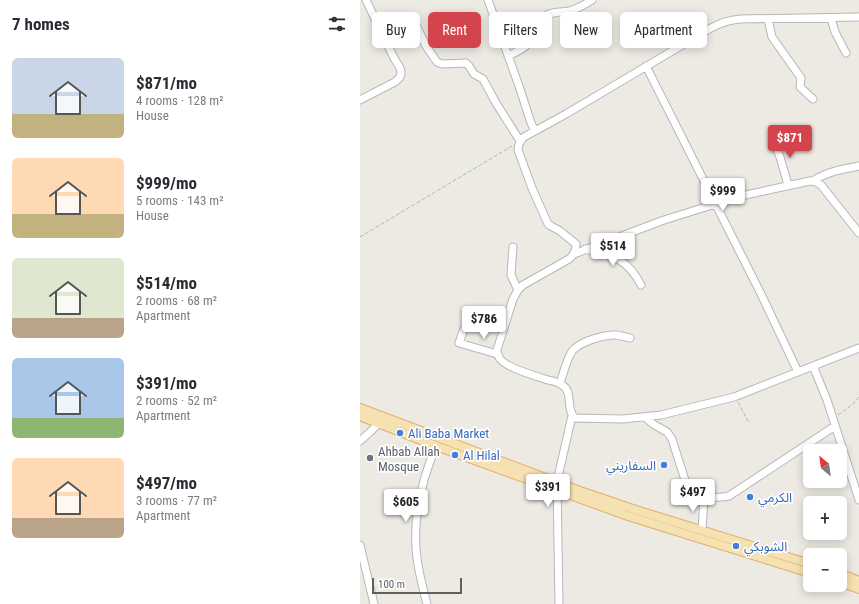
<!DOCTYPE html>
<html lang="en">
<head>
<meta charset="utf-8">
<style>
	:root { --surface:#fff; --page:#f7f7f7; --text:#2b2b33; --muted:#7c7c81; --accent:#d3444d }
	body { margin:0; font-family:"Roboto Condensed","Noto Sans Arabic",sans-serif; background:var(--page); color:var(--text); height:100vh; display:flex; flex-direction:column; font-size:15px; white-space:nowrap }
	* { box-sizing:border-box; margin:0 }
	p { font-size:13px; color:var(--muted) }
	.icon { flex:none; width:22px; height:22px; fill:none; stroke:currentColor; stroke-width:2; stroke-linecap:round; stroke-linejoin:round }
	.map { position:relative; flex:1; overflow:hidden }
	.side { display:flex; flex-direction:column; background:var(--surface); width:360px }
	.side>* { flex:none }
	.hud { position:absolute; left:12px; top:12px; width:380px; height:36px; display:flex; gap:8px }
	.needle { width:26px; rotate:331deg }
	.controls { position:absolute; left:443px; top:444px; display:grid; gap:8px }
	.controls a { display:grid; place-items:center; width:44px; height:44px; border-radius:6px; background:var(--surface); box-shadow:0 2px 10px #0003; font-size:20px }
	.scale { position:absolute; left:12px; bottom:10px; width:90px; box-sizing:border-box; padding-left:4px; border:2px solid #5c6063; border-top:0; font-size:11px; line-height:14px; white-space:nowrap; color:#5c6063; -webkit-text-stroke:3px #fff; paint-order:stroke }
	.price { position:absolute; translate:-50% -34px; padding:0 9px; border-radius:4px; background:#fff; color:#222; font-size:13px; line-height:26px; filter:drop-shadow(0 1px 2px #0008) }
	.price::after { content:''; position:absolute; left:50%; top:24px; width:12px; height:9px; margin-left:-6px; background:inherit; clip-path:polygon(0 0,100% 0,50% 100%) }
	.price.selected { background:var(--accent); color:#fff }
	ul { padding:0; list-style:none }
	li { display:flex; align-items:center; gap:12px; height:100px; padding:0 12px }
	li span { display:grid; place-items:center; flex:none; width:112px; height:80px; border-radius:6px; color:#555 }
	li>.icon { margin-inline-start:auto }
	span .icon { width:48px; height:48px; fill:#fffc; stroke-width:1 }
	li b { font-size:17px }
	h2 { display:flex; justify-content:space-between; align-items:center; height:48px; padding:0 12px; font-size:17px }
	.pill { padding:0 14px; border-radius:6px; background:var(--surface); box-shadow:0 2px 10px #0003; font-size:14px; line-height:36px }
	.pill.selected { background:var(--accent); color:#fff }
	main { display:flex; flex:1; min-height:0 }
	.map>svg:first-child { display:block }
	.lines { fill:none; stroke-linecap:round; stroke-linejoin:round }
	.minor-casing { stroke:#b5b7ba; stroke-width:9 }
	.major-casing { stroke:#dfaf6b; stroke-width:10 }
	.path { stroke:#a0c3a5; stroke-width:1; stroke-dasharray:4 2; stroke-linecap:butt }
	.minor { stroke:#fff; stroke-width:7 }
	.major { stroke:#f5e1b2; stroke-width:8 }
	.shop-dot { fill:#3f7fe0; stroke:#fff; stroke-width:1.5 }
	.worship-dot { fill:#6b7280; stroke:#fff; stroke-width:1.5 }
	.labels { text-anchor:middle; stroke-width:3.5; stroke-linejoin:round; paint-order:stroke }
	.shop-label { font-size:13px; fill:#366cbe; stroke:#fff; text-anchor:start }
	.worship-label { font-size:13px; fill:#5b616d; stroke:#fff; text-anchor:start }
</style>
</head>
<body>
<main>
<section class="side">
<h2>7 homes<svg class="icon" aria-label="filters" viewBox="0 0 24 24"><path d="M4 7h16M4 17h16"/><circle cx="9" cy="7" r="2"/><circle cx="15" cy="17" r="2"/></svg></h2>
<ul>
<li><span style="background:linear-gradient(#c9d6e8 70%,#c2b280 0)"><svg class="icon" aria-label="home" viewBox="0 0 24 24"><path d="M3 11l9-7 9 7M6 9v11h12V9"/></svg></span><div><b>$871/mo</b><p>4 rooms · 128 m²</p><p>House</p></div></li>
<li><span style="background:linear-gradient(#ffd9b3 70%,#c2b280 0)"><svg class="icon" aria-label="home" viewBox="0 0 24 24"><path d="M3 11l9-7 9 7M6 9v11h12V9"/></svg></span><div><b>$999/mo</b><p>5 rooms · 143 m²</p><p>House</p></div></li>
<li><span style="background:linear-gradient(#dfe7d0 75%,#b9a48a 0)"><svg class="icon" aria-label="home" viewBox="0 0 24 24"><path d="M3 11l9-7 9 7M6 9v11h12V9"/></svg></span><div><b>$514/mo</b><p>2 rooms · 68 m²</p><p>Apartment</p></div></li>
<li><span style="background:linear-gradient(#a9c7e8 75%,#8fb573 0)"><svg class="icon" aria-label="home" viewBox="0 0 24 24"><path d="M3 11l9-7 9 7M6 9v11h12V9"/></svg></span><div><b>$391/mo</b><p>2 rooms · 52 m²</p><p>Apartment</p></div></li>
<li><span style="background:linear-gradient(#ffd9b3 75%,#b9a48a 0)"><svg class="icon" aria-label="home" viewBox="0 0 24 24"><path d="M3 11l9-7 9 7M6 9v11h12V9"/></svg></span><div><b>$497/mo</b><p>3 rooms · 77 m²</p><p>Apartment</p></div></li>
</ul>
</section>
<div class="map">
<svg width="499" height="604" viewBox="0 0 499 604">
	<rect width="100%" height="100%" fill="#edeae4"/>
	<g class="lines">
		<defs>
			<path id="minor" d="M128 0 159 86 171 123 175 131
				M499 17 380 19C369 20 360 23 351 28L206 114 164 137C160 141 158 144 158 150L172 188 188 224 191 226 200 231 216 244C216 250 214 255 209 259L163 285 158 290 153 299 137 350C137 353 138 356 140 359 146 367 175 376 185 379 190 381 197 381 202 385 214 392 205 410 215 418L263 419 301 415 374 397 499 348
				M471 18 475 32 486 53
				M408 19 412 37 441 78 440 87 453 99
				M54 21 66 46 77 62 82 64 106 63 109 66 114 74 123 79 136 103 160 141
				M148 56C161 50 170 46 175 32 176 27 178 21 182 18 188 12 201 12 209 11 217 9 224 5 232 0
				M286 66 401 294 438 372
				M0 100 35 82 40 77 41 73 40 68 34 58 6 0
				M413 140 420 157 428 185
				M453 181C466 172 483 169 499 166
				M153 247 151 275 158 290
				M225 249C253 256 267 258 281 285
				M214 254 304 220 381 196 450 181 456 182 461 185 499 233
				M104 329 99 343 137 354
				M453 366 467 400 499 500
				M200 383C203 375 208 354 214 349 223 341 245 334 257 335 261 336 266 337 270 338
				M285 417 293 424 307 432 312 439 330 496 333 498 362 497 369 496 475 426
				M0 441 10 432 18 424
				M342 530 344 498
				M0 545 14 604
				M67 604C63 589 59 574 57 558 52 520 61 482 76 446
				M199 604 197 481 212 416"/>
			<path id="major" d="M0 408 220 491 276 510 450 564
				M0 416 76 446 268 516 450 573
				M480 573 499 581
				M480 582 499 589"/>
		</defs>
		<use href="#minor" class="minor-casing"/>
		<use href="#major" class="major-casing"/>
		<path class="path" d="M0 237 152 146
			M378 402 389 423
			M478 415 493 404 499 397"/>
		<use href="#minor" class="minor"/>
		<use href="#major" class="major"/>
	</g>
	<g class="shop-dot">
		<circle cx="40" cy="433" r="4"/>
		<circle cx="95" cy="455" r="4"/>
		<circle cx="304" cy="465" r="4"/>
		<circle cx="390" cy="497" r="4"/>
		<circle cx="376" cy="546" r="4"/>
	</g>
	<circle class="worship-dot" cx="10" cy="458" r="4"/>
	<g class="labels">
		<g class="shop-label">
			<text x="48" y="438">Ali Baba Market</text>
			<text x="103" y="460">Al Hilal</text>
			<text x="296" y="470" text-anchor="end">السفاريني</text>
			<text x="398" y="502">الكرمي</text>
			<text x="384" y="551">الشوبكي</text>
		</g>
		<g class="worship-label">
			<text x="18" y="456">Ahbab Allah<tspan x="18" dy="15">Mosque</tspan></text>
		</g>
	</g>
</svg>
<div class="controls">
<a><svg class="needle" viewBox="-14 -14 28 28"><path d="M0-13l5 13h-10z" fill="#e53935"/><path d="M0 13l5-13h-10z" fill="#7c7c81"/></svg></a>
<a>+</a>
<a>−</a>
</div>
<div class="scale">100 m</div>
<b class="price selected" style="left:430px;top:159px">$871</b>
<b class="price" style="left:363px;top:212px">$999</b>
<b class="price" style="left:253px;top:267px">$514</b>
<b class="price" style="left:124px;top:340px">$786</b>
<b class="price" style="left:188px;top:508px">$391</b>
<b class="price" style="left:333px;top:513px">$497</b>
<b class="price" style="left:46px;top:523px">$605</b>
<div class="hud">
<a class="pill">Buy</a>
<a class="pill selected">Rent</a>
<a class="pill">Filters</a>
<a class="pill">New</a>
<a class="pill">Apartment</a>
</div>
</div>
</main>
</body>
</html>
